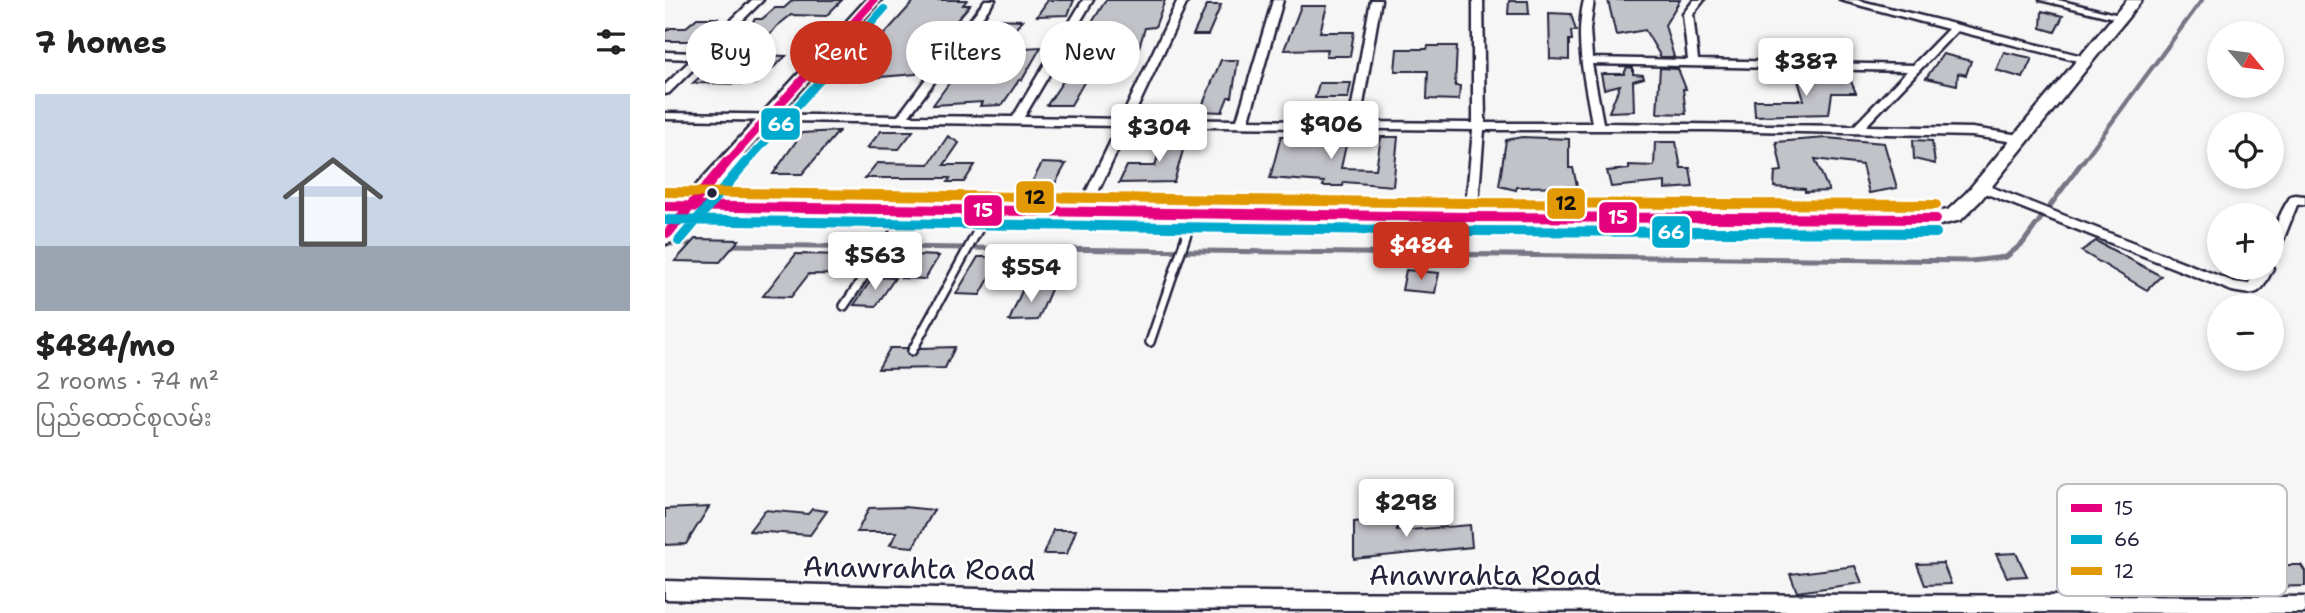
<!DOCTYPE html>
<html lang="en">
<head>
<meta charset="utf-8">
<style>
	:root { --surface:#fff; --page:#f6f6f6; --text:#222; --muted:#767676; --accent:#c8321e }
	body { margin:0; font-family:"Shantell Sans","Noto Sans Myanmar",sans-serif; background:var(--page); color:var(--text); height:100vh; display:flex; flex-direction:column; font-size:26px; white-space:nowrap }
	* { box-sizing:border-box; margin:0 }
	p { font-size:23px; color:var(--muted) }
	.icon { flex:none; width:38px; height:38px; fill:none; stroke:currentColor; stroke-width:2; stroke-linecap:round; stroke-linejoin:round }
	.map { position:relative; flex:1; overflow:hidden }
	.panel { display:flex; flex-direction:column; background:var(--surface); width:665px }
	.panel>* { flex:none }
	.guide { position:absolute; left:21px; top:21px; width:665px; height:63px; display:flex; gap:14px }
	.needle { width:46px; rotate:119deg }
	.buttons { position:absolute; left:1542px; top:21px; display:grid; gap:14px }
	.buttons a { display:grid; place-items:center; width:77px; height:77px; border-radius:50%; background:var(--surface); box-shadow:0 4px 10px #0003; font-size:35px }
	.price { position:absolute; translate:-50% -60px; padding:0 16px; border-radius:7px; background:#fff; color:#222; font-size:23px; line-height:46px; filter:drop-shadow(0 2px 4px #0008) }
	.price::after { content:''; position:absolute; left:50%; top:42px; width:21px; height:16px; margin-left:-10px; background:inherit; clip-path:polygon(0 0,100% 0,50% 100%) }
	.price.current { background:var(--accent); color:#fff }
	ul { padding:0; list-style:none }
	li { display:grid; align-content:center; gap:14px; height:371px; padding:0 35px }
	li span { display:grid; place-items:center; height:217px; border-radius:0px; color:#555 }
	li>.icon { margin-inline-start:auto }
	span .icon { width:126px; height:126px; fill:#fffc; stroke-width:1 }
	li b { font-size:30px }
	h2 { display:flex; justify-content:space-between; align-items:center; height:84px; padding:0 35px; font-size:30px }
	.tag { padding:0 24px; border-radius:32px; background:var(--surface); box-shadow:0 4px 10px #0003; font-size:24px; line-height:63px }
	.tag.current { background:var(--accent); color:#fff }
	main { display:flex; flex:1; min-height:0 }
	.map>svg:first-child { display:block }
	.lines { fill:none; stroke-linecap:round; stroke-linejoin:round }
	.stream-far1 { stroke:#767685; stroke-width:4.5 }
	.stream { stroke:#767685; stroke-width:5 }
	.building { fill:#c2c2c9; stroke:#22223b; stroke-width:2 }
	.service-casing { stroke:#22223b; stroke-width:12 }
	.minor-casing { stroke:#22223b; stroke-width:5 }
	.secondary-casing { stroke:#22223b; stroke-width:5 }
	.primary-casing { stroke:#22223b; stroke-width:5 }
	.service { stroke:#fff; stroke-width:7 }
	.minor { fill:#fff; fill-rule:evenodd }
	.secondary { fill:#fff; fill-rule:evenodd }
	.primary { fill:#fff; fill-rule:evenodd }
	.bus-1-far1-casing { stroke:#fff; stroke-width:12 }
	.bus-1-casing { stroke:#fff; stroke-width:15 }
	.bus-2-far1-casing { stroke:#fff; stroke-width:12 }
	.bus-2-casing { stroke:#fff; stroke-width:15 }
	.bus-3-casing { stroke:#fff; stroke-width:15 }
	.bus-1-far1 { stroke:#e5007d; stroke-width:8 }
	.bus-1 { stroke:#e5007d; stroke-width:10 }
	.bus-2-far1 { stroke:#00a9ce; stroke-width:8 }
	.bus-2 { stroke:#00a9ce; stroke-width:10 }
	.bus-3 { stroke:#e29906; stroke-width:10 }
	.bus-dot { fill:#22223b; stroke:#fff; stroke-width:2.5 }
	.labels { text-anchor:middle; stroke-width:5; stroke-linejoin:round; paint-order:stroke }
	.near-street-label { font-size:28px; fill:#22223b; stroke:#fff }
	.key { fill:#fff; stroke:#bdbdc4; stroke-width:2 }
	.key-label { font-size:19px; fill:#22223b }
	.line-badge { stroke:#fff; stroke-width:2.5 }
	.badge-label { font-size:19px; text-anchor:middle; font-weight:bold; fill:#fff }
	.pale-badge-label { font-size:19px; text-anchor:middle; font-weight:bold; fill:#111 }
</style>
</head>
<body>
<main>
<section class="panel">
<h2>7 homes<svg class="icon" aria-label="filters" viewBox="0 0 24 24"><path d="M4 7h16M4 17h16"/><circle cx="9" cy="7" r="2"/><circle cx="15" cy="17" r="2"/></svg></h2>
<ul>
<li><span style="background:linear-gradient(#c9d6e8 70%,#9aa5b1 0)"><svg class="icon" aria-label="home" viewBox="0 0 24 24"><path d="M3 11l9-7 9 7M6 9v11h12V9"/></svg></span><div><b>$484/mo</b><p>2 rooms · 74 m²</p><p>ပြည်ထောင်စုလမ်း</p></div></li>
</ul>
</section>
<div class="map">
<svg width="1640" height="613" viewBox="0 0 1640 613">
	<rect width="100%" height="100%" fill="#f6f6f7"/>
	<filter id="ink" filterUnits="userSpaceOnUse"><feTurbulence type="fractalNoise" baseFrequency=".0143" numOctaves="2"/><feDisplacementMap in="SourceGraphic" scale="14" xChannelSelector="R" yChannelSelector="G"/><feConvolveMatrix kernelMatrix="1 2 1 2 8 2 1 2 1" color-interpolation-filters="sRGB"/></filter>
	<g filter="url(#ink)">
		<g class="lines">
			<path class="stream-far1" d="M1416 164 1537 0"/>
			<path class="stream" d="M0 244H32
				M63 245 1306 261 1341 257 1358 243 1417 162"/>
		</g>
		<path class="building" d="M128 0H177L161 16 126 15 112 26 89 55 121 56 90 84 28 83 55 59 90 19H97L110 8H119Z
			M250 0H302L298 5H305L262 55 251 74 178 80Z
			M383 0H409L403 15 372 16Z
			M441 0H500L490 27 480 28 469 64 430 63 406 105H382L417 53H408Z
			M943 0H1015L1000 25 1009 57H996L980 30 951 35Z
			M844 1H863L864 14H843Z
			M542 5H556L543 35H528Z
			M636 6H662L655 32H689L685 56H661L663 49 619 50Z
			M1377 11 1398 16 1390 32 1376 28Z
			M884 13 906 14 911 31H906L907 40H904V60L885 59Z
			M32 18H52L29 41H0V32L5 28H20Z
			M331 19 357 20 336 49 376 47 357 80H354L337 105 315 106 317 102 268 105Z
			M763 46H792L790 86H795L794 100 762 99 763 71H730L732 49H762Z
			M1339 52 1367 58 1358 78 1331 70Z
			M1278 54 1306 61 1301 75 1293 73 1292 85 1261 78Z
			M556 60H573L567 97H563L557 112 535 111Z
			M962 67 968 68V74L978 75 979 78 968 81 969 111 944 112 955 85 939 89 936 74H959Z
			M995 68 1013 69 1021 89H1018L1021 114 992 113Z
			M1131 74 1149 75 1151 81 1185 79 1191 93H1167L1164 114 1090 116 1089 100H1139Z
			M654 83H686L683 98H650Z
			M174 131 137 174H108L137 133Z
			M216 131H248L234 149 202 148Z
			M283 136 294 143 279 165H310L299 182H283L285 178H200L212 163 264 164Z
			M522 136 509 182 454 183 462 166H490L498 137Z
			M616 136H683L676 168 711 169 716 137H733L728 186 679 182 678 186H658L659 182 605 178Z
			M857 137 904 139V168H908L912 186 852 187 851 190 834 186 841 140Z
			M1161 138 1219 143 1232 188 1204 193 1197 165 1150 159 1164 191 1140 192V189L1109 187 1110 172 1117 171 1111 142Z
			M1248 140 1267 141 1270 164 1249 159Z
			M990 142H1011L1016 168H1025L1028 187 1000 189V182L946 187 942 171 964 169V165L989 166Z
			M377 163 401 164 391 182H367Z
			M30 239 74 240 55 262 10 261Z
			M1431 241 1496 276 1482 290 1416 251Z
			M195 247H211L193 275 144 274 126 297 98 296 131 254 190 255Z
			M251 255 274 256 260 279 236 278Z
			M313 257H336L315 295 291 294Z
			M741 270 774 273 770 293 737 290Z
			M208 277 230 278 211 306 189 305Z
			M359 286 387 287 373 320 344 321Z
			M290 347 280 368 213 369 225 348H242V354L246 357 256 348Z
			M44 507 21 544 0 545V509Z
			M239 507 269 510 248 547 225 545 232 532H192L204 508Z
			M147 509 162 511 145 535 84 531 100 510 143 514Z
			M732 518V531L805 525 807 547 689 559V522Z
			M388 530H411L402 554H379Z
			M1351 553 1362 576 1342 577 1331 554Z
			M1278 563 1286 584 1260 585 1252 564Z
			M1622 565H1636L1640 571V586L1606 587 1593 566Z
			M1190 566 1197 583 1132 592 1125 574Z"/>
		<g class="lines">
			<defs>
				<path id="service" d="M179 306 245 209
					M485 342 529 213
					M247 351 324 210"/>
				<path id="minor" d="M87 0H98L4 93 0 94V85L27 59 0 58V52L33 53Z
					M320 0H330L244 116 348 117 418 0H428L359 117 456 119 513 0H523L467 119 572 120 608 0H618L584 120 684 122 706 0H716L695 122 808 123V0H818L820 123H927C920 82 909 41 919 0H929L925 29 927 58 1023 60 1018 14 1029 0H1039L1028 14 1033 60 1248 65 1283 29 1175 0H1192L1426 58 1427 60 1422 63 1292 31 1201 126 1307 128 1362 136V142L1358 143 1307 136 1045 130H819L812 217 806 221 800 217 808 130 464 126 424 211 418 215 412 211 453 126 0 119V113L233 116ZM927 64 1242 71 1189 126 938 123Z
					M1375 0H1393L1462 17 1457 20Z
					M1316 183 1569 282 1583 284 1594 268H1606V266L1608 268C1596 293 1595 297 1567 291L1312 190 1310 187 1312 184Z
					M1630 195 1640 196V204L1632 205 1613 253 1606 258C1606 235 1613 215 1626 196Z
					M0 581 391 591 1640 597V613L391 609 0 599Z"/>
				<path id="secondary" d="M201 0H216L39 200 806 211 1271 212 1283 210 1301 193 1462 0H1477L1315 201 1296 220 1271 226 806 223 16 210 14 206 16 202Z"/>
				<path id="primary" d="M23 199 33 206 7 242 0 244C0 227 3 205 23 199Z"/>
			</defs>
			<use href="#service" class="service-casing"/>
			<use href="#minor" class="minor-casing"/>
			<use href="#secondary" class="secondary-casing"/>
			<use href="#primary" class="primary-casing"/>
			<use href="#service" class="service"/>
			<use href="#minor" class="minor"/>
			<use href="#secondary" class="secondary"/>
			<use href="#primary" class="primary"/>
			<defs>
				<path id="bus-1-far1" d="M61 164 209 0"/>
				<path id="bus-1" d="M0 206 806 217 1271 219
					M3 233 62 162"/>
				<path id="bus-2-far1" d="M80 164 219 9"/>
				<path id="bus-2" d="M0 220 806 231 1271 233
					M14 241 81 162"/>
				<path id="bus-3" d="M0 192 806 203 1271 205"/>
			</defs>
			<use href="#bus-1-far1" class="bus-1-far1-casing"/>
			<use href="#bus-1" class="bus-1-casing"/>
			<use href="#bus-2-far1" class="bus-2-far1-casing"/>
			<use href="#bus-2" class="bus-2-casing"/>
			<use href="#bus-3" class="bus-3-casing"/>
			<use href="#bus-1-far1" class="bus-1-far1"/>
			<use href="#bus-1" class="bus-1"/>
			<use href="#bus-2-far1" class="bus-2-far1"/>
			<use href="#bus-2" class="bus-2"/>
			<use href="#bus-3" class="bus-3"/>
		</g>
	</g>
	<circle class="bus-dot" cx="47" cy="193" r="6"/>
	<g class="labels">
		<g class="near-street-label">
			<text transform="translate(254 568) rotate(1)" y="10">Anawrahta Road</text>
			<text x="820" y="585">Anawrahta Road</text>
		</g>
	</g>
	<rect x="1392" y="484" width="230" height="112" rx="10" class="key"/>
	<rect x="1406" y="504" width="31" height="8" fill="#e5007d"/>
	<rect x="1406" y="535" width="31" height="9" fill="#00a9ce"/>
	<rect x="1406" y="567" width="31" height="8" fill="#e29906"/>
	<g class="key-label">
		<text x="1449" y="515">15</text>
		<text x="1449" y="546">66</text>
		<text x="1449" y="578">12</text>
	</g>
	<g class="line-badge">
		<rect x="95" y="107" width="41" height="34" rx="7" fill="#00a9ce"/>
		<rect x="350" y="180" width="40" height="34" rx="7" fill="#e29906"/>
		<rect x="881" y="187" width="40" height="33" rx="7" fill="#e29906"/>
		<rect x="298" y="194" width="40" height="33" rx="7" fill="#e5007d"/>
		<rect x="933" y="201" width="40" height="33" rx="7" fill="#e5007d"/>
		<rect x="986" y="215" width="40" height="34" rx="7" fill="#00a9ce"/>
	</g>
	<g class="badge-label">
		<text x="116" y="131">66</text>
		<text x="318" y="217">15</text>
		<text x="953" y="224">15</text>
		<text x="1006" y="239">66</text>
	</g>
	<g class="pale-badge-label">
		<text x="370" y="204">12</text>
		<text x="901" y="210">12</text>
	</g>
</svg>
<div class="buttons">
<a><svg class="needle" viewBox="-14 -14 28 28"><path d="M0-13l5 13h-10z" fill="#e53935"/><path d="M0 13l5-13h-10z" fill="#767676"/></svg></a>
<a><svg class="icon" aria-label="locate" viewBox="0 0 24 24"><circle cx="12" cy="12" r="6"/><path d="M12 2v4M12 18v4M2 12h4M18 12h4"/></svg></a>
<a>+</a>
<a>−</a>
</div>
<b class="price" style="left:1141px;top:98px">$387</b>
<b class="price" style="left:666px;top:161px">$906</b>
<b class="price" style="left:494px;top:164px">$304</b>
<b class="price current" style="left:756px;top:282px">$484</b>
<b class="price" style="left:210px;top:292px">$563</b>
<b class="price" style="left:366px;top:304px">$554</b>
<b class="price" style="left:741px;top:539px">$298</b>
<div class="guide">
<a class="tag">Buy</a>
<a class="tag current">Rent</a>
<a class="tag">Filters</a>
<a class="tag">New</a>
</div>
</div>
</main>
</body>
</html>
